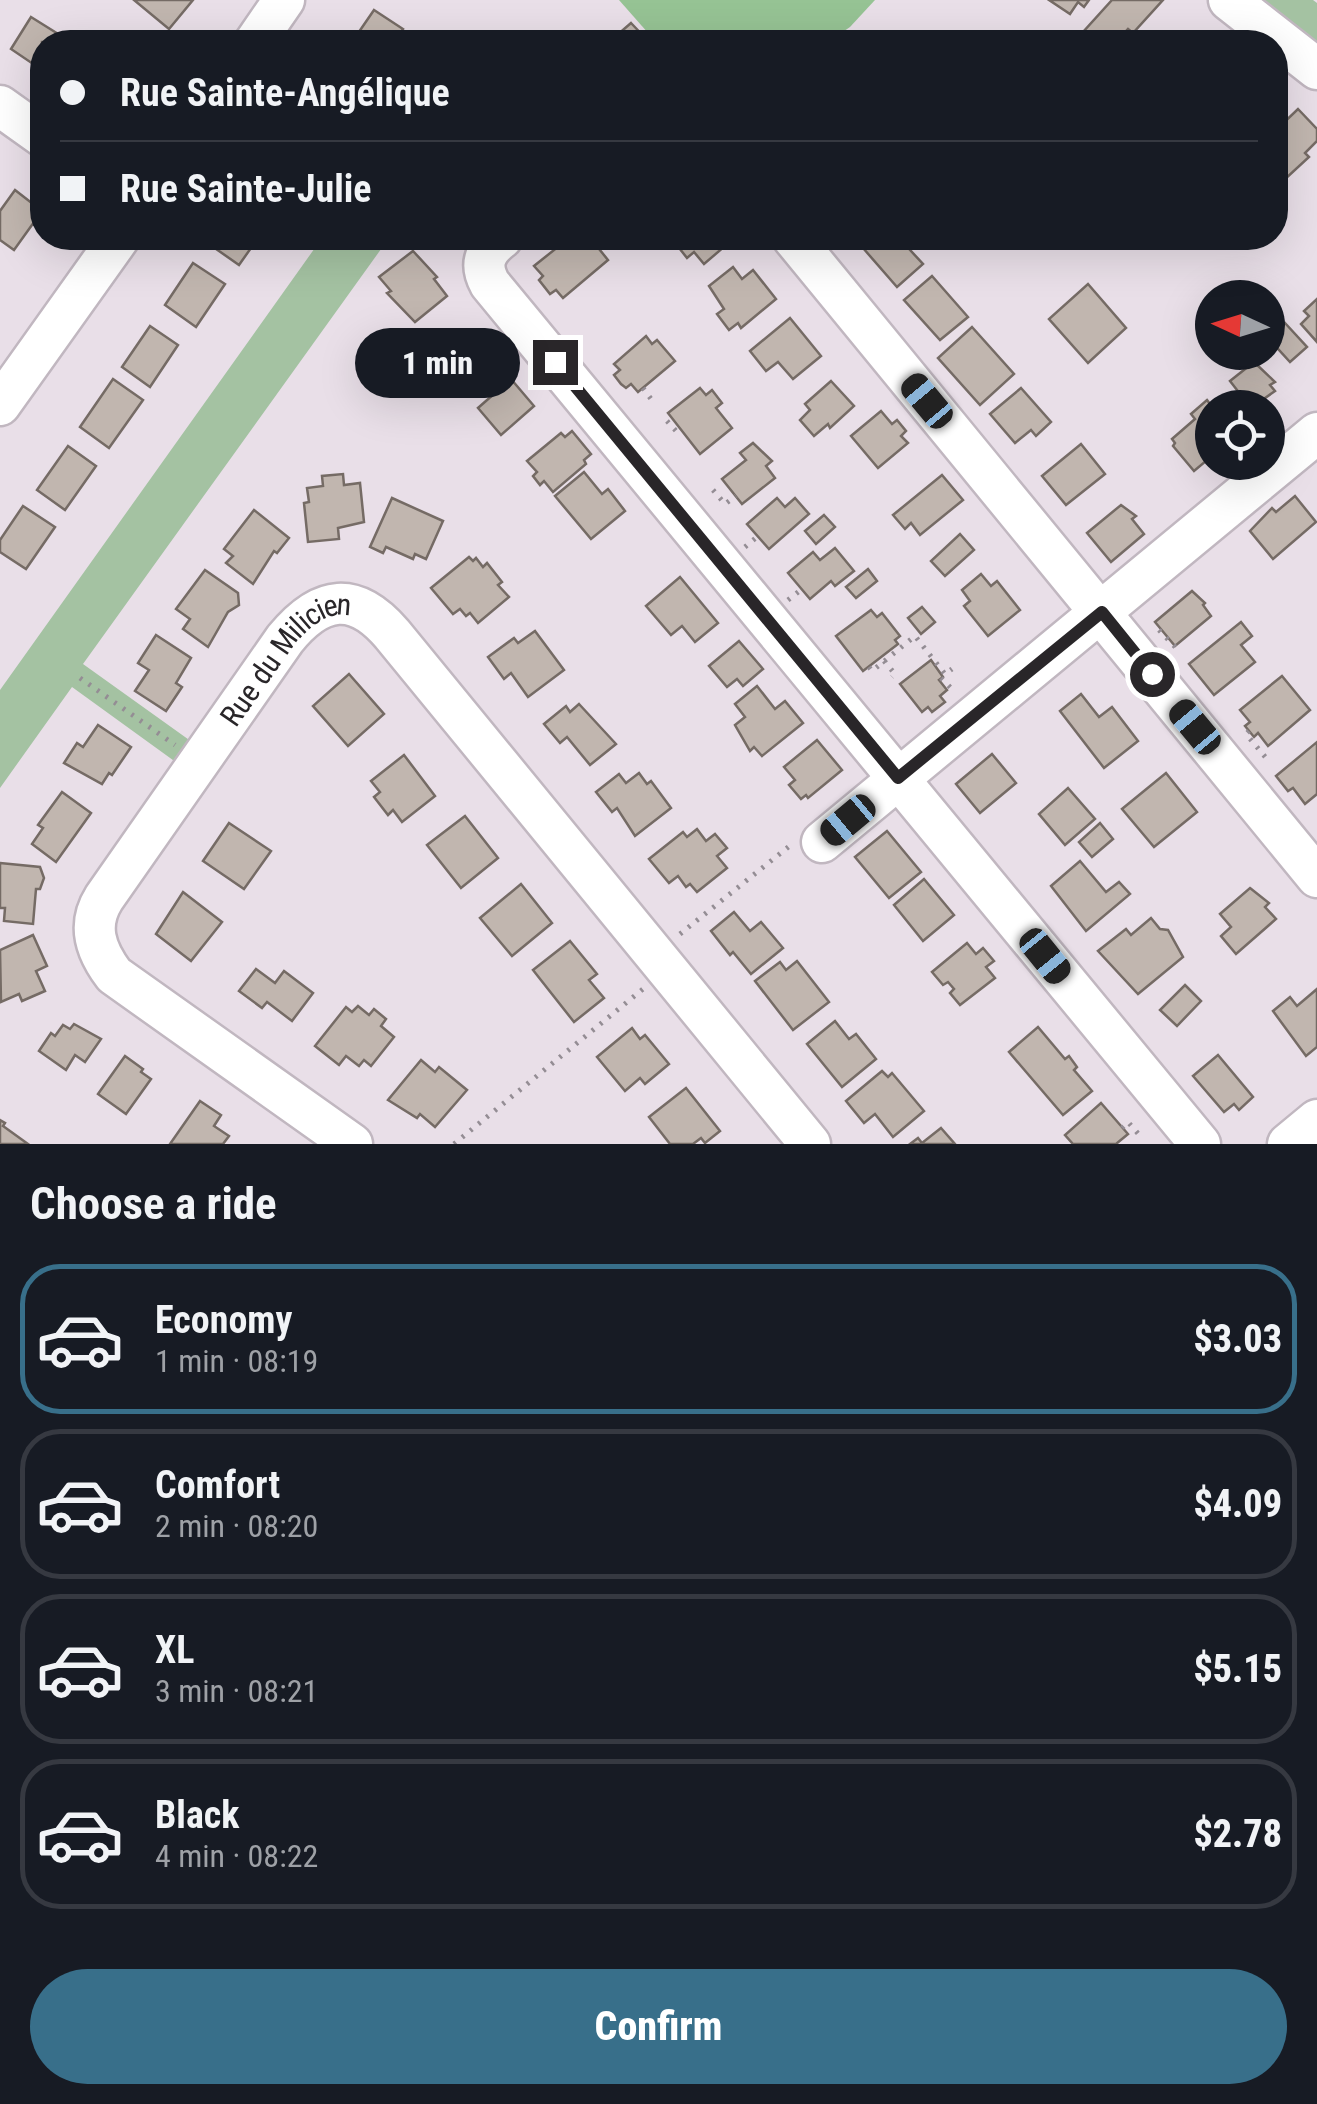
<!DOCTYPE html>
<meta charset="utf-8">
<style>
body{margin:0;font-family:"Roboto Condensed",sans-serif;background:#242831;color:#f1f3f6;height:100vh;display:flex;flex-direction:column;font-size:38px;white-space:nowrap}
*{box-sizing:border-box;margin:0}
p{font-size:32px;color:#9ea1a6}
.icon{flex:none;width:55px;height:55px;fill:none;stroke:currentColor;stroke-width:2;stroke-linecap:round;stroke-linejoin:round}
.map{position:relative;height:1144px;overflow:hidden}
.panel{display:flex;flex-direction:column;background:#171b24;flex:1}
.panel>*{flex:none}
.top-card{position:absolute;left:30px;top:30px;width:1258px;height:220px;border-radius:40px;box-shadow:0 10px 40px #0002;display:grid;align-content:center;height:220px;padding:0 30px;background:#171b24}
.needle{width:65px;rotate:274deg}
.tools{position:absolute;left:1195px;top:280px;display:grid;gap:20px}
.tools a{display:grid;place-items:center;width:90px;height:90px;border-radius:50%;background:#171b24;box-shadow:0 10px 40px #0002;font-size:50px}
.end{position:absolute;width:45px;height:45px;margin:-22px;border:12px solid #292629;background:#fff;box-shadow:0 0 0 5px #fff}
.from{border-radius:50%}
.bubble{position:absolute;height:70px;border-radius:35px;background:#171b24;box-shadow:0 10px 40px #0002;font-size:32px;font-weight:800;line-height:70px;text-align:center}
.car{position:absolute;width:30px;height:60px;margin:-30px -15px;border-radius:12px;box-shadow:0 0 8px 2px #0007;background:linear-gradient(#222 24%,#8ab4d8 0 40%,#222 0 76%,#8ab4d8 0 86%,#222 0)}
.top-card b{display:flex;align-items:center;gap:35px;height:95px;font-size:38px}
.top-card b+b{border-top:2px solid #363941}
.top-card i{width:25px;height:25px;background:#f1f3f6}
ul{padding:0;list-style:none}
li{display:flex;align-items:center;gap:30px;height:150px;margin:0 20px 15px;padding:0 10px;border:5px solid #363941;border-radius:40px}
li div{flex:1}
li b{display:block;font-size:38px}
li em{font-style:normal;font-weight:800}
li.current{border-color:#386f8a}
li>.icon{width:90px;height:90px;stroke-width:1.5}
h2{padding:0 30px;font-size:45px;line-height:120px}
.button{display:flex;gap:20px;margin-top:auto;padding:20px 30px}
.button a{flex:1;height:115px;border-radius:60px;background:#386f8a;color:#fff;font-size:40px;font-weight:800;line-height:115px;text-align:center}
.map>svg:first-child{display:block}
.green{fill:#a4c2a2}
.forest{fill:#96c394}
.building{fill:#c1b6af;stroke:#756b65;stroke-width:2.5}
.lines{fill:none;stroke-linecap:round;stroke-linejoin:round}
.minor-casing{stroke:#c1b7c0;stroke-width:45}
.path{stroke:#948d94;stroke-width:5;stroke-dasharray:2.5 8;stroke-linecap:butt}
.minor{stroke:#fff;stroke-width:40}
.route{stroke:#292629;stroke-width:12}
.labels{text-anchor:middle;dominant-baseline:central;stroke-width:10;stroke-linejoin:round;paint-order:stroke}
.street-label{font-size:30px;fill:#292629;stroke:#fff}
</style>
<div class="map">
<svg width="1317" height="1144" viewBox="0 0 1317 1144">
<rect width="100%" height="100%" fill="#e9dfe8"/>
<g class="green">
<path d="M1258,0H1313L1317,3V50Z"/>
<path d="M322,238H389L83,664L192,742L177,763L72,687L0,788V690Z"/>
</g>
<path class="forest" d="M619,0H875L850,27L828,42H656Z"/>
<g class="building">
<path d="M134,0H193L169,29Z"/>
<path d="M1049,0H1089L1084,7L1078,2L1070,14Z"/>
<path d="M1112,0H1163L1133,33L1128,29L1116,42H1074Z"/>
<path d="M374,10L403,29L394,42H352Z"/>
<path d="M31,17L71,42H42V70L11,49Z"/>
<path d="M631,23L649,42H609Z"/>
<path d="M1298,109L1317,129V141L1305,153L1309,157L1283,181L1275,172V161L1281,156L1275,150V131Z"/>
<path d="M15,190L42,211L14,250L0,240V211Z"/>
<path d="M214,238H258L239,265L209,244Z"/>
<path d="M569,238L580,247L591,239L608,260L563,298L556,290L550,294L539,280L543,276L534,266Z"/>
<path d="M683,238H730L732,240L704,264L694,252L687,258L676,244Z"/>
<path d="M875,238H899L923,264L897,287L863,248Z"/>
<path d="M413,251L437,277L434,279L447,296L415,322L387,293L391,291L379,277Z"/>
<path d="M193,263L225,284L196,327L165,305Z"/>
<path d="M733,267L742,279L753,270L776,299L741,328L738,323L729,330L717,314L724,309L709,286Z"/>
<path d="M932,276L968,317L940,340L904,300Z"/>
<path d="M1088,284L1126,328L1088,363L1049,319Z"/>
<path d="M1317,299V342L1301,324L1309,316L1304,311Z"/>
<path d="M790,318L821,356L793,379L778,362L766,371L750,351Z"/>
<path d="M1285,323L1307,347L1290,362L1268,338Z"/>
<path d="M150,326L178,345L150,387L122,367Z"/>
<path d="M972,327L1014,374L980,405L938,358Z"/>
<path d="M472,334L500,361L463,393L438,364Z"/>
<path d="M646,336L652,344L657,340L675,361L638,392L631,384L626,388L621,384L614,375L620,370L614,364Z"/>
<path d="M1254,362L1275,382L1270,385L1275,391L1251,408L1230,381Z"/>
<path d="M113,379L143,400L109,448L80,427Z"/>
<path d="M511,379L534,406L501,435L478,408Z"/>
<path d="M831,381L854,406L830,428L828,424L814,436L800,420L810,410L805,404Z"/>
<path d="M700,388L706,395L712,390L722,403L716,408L732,428L700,454L668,413Z"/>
<path d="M1021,388L1051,422L1036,436L1031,430L1015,443L990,414Z"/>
<path d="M1207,400L1213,408L1212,456L1194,471L1173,446L1175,443L1172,439L1195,419L1191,414Z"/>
<path d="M881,411L892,424L897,420L906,431L901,436L908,443L878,468L851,436Z"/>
<path d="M572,431L591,454L584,460L586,464L553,492L544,481L540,485L533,476L537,472L527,461L561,433L565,437Z"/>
<path d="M753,443L772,461L766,466L775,478L742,504L722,479L746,460L740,453Z"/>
<path d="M1081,444L1105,474L1066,505L1042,476Z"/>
<path d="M68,446L96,466L65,510L37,490Z"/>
<path d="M584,472L602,494L608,489L625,511L591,539L555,496Z"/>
<path d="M343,474L344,485L360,483L364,522L338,528L339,539L308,542L304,503L309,502L307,488L323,486L322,476Z"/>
<path d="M942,475L963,500L920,535L911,523L905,529L893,515Z"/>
<path d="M1295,496L1316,522L1273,559L1250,531L1272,508L1276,512Z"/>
<path d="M392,498L443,521L426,559L415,554L413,559L386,547L383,553L370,547Z"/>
<path d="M777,498L785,507L795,498L809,514L769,549L747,524Z"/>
<path d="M1121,505L1136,516L1132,519L1144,534L1111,562L1087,533Z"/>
<path d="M23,506L55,527L26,569L0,552V540Z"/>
<path d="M254,510L289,538L277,553L274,551L253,584L226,563L233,556L224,549Z"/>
<path d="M824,515L835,527L816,544L805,531Z"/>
<path d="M960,534L974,550L945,576L931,561Z"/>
<path d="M835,548L854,571L835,586L831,581L810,599L788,573L813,552L820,560Z"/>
<path d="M469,557L473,561L476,558L483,567L487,563L502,582L498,585L509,597L478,623L470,613L466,616L460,609L453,614L431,588Z"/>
<path d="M868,569L877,581L856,598L846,587Z"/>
<path d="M205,570L238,593L239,605L228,612L208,647L183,629L190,619L176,609Z"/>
<path d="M981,574L991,586L997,581L1020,610L988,636L964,606L970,601L962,590Z"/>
<path d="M680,577L718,623L695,642L682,626L671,635L646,606Z"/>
<path d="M1192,591L1205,603L1203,605L1211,616L1175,646L1155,622Z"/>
<path d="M922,607L935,622L921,634L908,618Z"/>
<path d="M871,610L877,617L882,613L900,636L895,640L898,644L863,671L836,636Z"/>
<path d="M1241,622L1252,636L1241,645L1255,662L1214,695L1189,664Z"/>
<path d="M535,631L564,670L528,697L511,673L504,679L488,657L514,638L518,643Z"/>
<path d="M156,635L191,658L176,683L182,687L166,711L135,691L149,670L138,663Z"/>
<path d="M739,641L763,669L743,686L737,679L727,687L709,666Z"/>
<path d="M931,660L943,677L939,680L947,690L940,696L945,702L932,712L928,707L922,712L900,684Z"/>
<path d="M349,674L384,714L348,746L313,706Z"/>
<path d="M1282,676L1310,710L1268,746L1258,733L1254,737L1245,726L1250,722L1240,710Z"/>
<path d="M757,686L775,709L785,701L803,723L762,756L754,747L750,751L735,725L745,717L735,704Z"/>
<path d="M1081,694L1099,717L1112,707L1138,741L1104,768L1060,711Z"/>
<path d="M579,704L616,744L590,765L567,737L560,743L544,724L566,706L570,712Z"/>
<path d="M98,725L131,747L112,775L109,773L102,784L64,763L77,743L83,747Z"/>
<path d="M817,740L842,770L808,798L806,795L801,799L789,785L795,780L784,767Z"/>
<path d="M1317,742V794L1305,804L1293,788L1288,791L1276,776Z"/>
<path d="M992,754L1016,783L980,813L956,784Z"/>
<path d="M404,755L435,796L402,822L393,810L388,815L374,797L380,792L371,781Z"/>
<path d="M639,773L647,784L651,781L671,808L635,836L617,808L612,812L596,792L619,774L626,783Z"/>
<path d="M1166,773L1197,812L1154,847L1122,809Z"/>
<path d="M1068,788L1095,819L1065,845L1039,814Z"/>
<path d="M62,792L91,813L56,862L32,844L43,828L38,825Z"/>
<path d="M465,816L498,858L461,888L427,845Z"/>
<path d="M229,823L271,851L244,889L203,861Z"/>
<path d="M1100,823L1113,839L1092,857L1079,842Z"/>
<path d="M697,829L706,841L715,834L727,848L717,856L727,868L697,892L690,884L686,887L678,876L669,883L649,859L683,832L687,837Z"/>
<path d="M887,831L921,872L889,898L855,857Z"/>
<path d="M1080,861L1106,892L1119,882L1130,894L1086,931L1051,886Z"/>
<path d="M0,863L40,867L44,878L40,889H36L33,924L4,921L5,908H0Z"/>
<path d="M924,879L954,915L923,941L894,905Z"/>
<path d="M521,884L552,923L512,956L480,918Z"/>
<path d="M1250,888L1269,903L1265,907L1276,919L1236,954L1221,936L1231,927L1220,914Z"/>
<path d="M183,892L222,922L191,961L156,934Z"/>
<path d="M734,912L750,931L761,922L783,948L751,974L733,952L730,955L711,931Z"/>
<path d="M1151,918L1160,929L1168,930L1183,957L1138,994L1098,951L1126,929L1131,935Z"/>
<path d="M33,935L47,966L36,971L45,991L22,1001L19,994L1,1002L0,950Z"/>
<path d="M570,941L597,974L589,980L604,998L574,1022L533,970Z"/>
<path d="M967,943L976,954L983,948L994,961L986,967L995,978L960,1005L950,993L954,989L948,982L943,985L932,972Z"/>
<path d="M797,961L829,1002L793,1030L755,981L780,962L786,970Z"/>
<path d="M256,969L275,983L284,971L313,993L292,1021L267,1002L262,1008L239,991Z"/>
<path d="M1185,985L1201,1001L1177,1026L1160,1010Z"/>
<path d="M1317,989V1047L1306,1056L1273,1011L1290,997L1297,1006Z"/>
<path d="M358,1006L369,1015L374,1009L386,1019L381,1026L394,1037L371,1066L364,1060L359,1066L346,1056L339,1065L315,1046L346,1007L352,1012Z"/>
<path d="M835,1021L849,1039L856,1034L876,1059L842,1087L807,1044Z"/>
<path d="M74,1024L101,1039L85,1062L75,1055L66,1070L39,1051L51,1033L55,1036L63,1025L70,1029Z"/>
<path d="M1038,1027L1065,1059L1069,1056L1077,1067L1074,1070L1092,1091L1063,1115L1009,1052Z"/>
<path d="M632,1028L640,1039L645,1035L669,1064L645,1084L640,1078L625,1091L597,1057Z"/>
<path d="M1218,1055L1253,1097L1239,1110L1234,1104L1224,1112L1193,1076Z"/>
<path d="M125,1056L143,1069L141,1072L151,1079L126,1114L98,1094Z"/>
<path d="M421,1060L435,1072L439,1067L467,1090L435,1127L420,1114L417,1118L388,1100Z"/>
<path d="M882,1071L888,1077L892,1073L924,1111L893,1137L875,1114L864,1123L846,1101Z"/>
<path d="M686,1088L720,1131L705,1143L701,1138L693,1144H670L649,1117Z"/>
<path d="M200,1101L221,1115L214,1126L229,1136L223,1144H170Z"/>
<path d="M1101,1103L1128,1134L1116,1144H1073L1065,1135Z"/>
<path d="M0,1120L5,1123L3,1126L28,1144H0Z"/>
<path d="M941,1128L955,1144H910L918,1138L922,1143Z"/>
</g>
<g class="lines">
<g class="minor-casing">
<g id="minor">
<path d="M1229,0L1317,69"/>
<path d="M255,42L284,0"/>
<path d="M0,106L42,136"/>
<path d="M502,238C485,251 479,264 490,284L1200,1144"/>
<path d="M793,238L1317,877"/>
<path d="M0,405L119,238"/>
<path d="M822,842L1317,433"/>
<path id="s1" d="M352,1144L114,975C95,950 87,925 104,898L285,639C321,595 355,591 392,634L810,1144"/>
<path d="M1288,1144L1317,1120"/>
</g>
</g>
<g class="path">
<path d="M557,238L561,243"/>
<path d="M747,238L749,239"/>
<path d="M643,388L654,403"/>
<path d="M667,421L677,432L682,431"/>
<path d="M713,490L725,504L736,496"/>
<path d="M745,547L758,536"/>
<path d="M788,600L802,589"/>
<path d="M1159,630L1180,652"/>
<path d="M884,661L895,674L892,677"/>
<path d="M869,667L872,671L915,636L945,674L952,669"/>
<path d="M80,678L175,745"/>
<path d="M941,678L952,689"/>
<path d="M1249,731L1246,734L1267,759"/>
<path d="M680,934L792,844"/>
<path d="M1122,1128L1128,1122L1141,1137"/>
<path d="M454,1144L643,989"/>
</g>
<use href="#minor" class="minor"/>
</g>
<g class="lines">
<path class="route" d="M555,362L898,778L1102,612L1152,674"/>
</g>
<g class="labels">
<g class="street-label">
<text stroke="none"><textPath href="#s1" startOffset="680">Rue du Milicien</textPath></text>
</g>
</g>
</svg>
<div class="tools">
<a><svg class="needle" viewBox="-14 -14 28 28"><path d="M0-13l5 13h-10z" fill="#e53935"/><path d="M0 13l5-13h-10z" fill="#9ea1a6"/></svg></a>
<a><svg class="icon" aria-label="locate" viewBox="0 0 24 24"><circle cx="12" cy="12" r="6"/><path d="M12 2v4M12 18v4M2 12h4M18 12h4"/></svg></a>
</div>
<i class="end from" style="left:1152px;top:674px"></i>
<i class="end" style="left:555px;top:362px"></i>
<div class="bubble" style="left:355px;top:328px;width:165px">1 min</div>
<i class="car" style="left:927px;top:401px;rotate:320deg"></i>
<i class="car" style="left:1195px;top:727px;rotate:320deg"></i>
<i class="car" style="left:848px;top:820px;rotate:230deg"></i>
<i class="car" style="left:1045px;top:956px;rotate:141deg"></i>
<div class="top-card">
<b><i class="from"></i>Rue Sainte-Angélique</b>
<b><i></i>Rue Sainte-Julie</b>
</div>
</div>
<section class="panel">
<h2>Choose a ride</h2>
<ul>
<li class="current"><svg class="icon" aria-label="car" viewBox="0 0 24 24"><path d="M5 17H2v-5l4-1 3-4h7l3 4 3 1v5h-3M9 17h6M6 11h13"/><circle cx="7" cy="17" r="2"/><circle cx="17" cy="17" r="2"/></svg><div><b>Economy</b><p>1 min · 08:19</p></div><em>$3.03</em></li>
<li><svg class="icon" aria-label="car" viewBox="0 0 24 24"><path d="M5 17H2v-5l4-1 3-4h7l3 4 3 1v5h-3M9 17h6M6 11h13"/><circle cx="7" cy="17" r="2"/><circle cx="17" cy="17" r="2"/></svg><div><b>Comfort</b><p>2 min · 08:20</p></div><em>$4.09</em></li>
<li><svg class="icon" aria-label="car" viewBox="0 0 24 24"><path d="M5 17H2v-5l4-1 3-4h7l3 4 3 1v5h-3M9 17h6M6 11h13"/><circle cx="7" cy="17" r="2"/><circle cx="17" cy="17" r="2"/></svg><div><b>XL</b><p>3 min · 08:21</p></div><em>$5.15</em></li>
<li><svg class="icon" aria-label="car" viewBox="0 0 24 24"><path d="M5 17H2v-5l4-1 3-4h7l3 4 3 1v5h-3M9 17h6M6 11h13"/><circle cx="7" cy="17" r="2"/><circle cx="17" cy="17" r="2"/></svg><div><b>Black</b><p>4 min · 08:22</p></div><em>$2.78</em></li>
</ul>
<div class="button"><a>Confirm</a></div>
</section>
